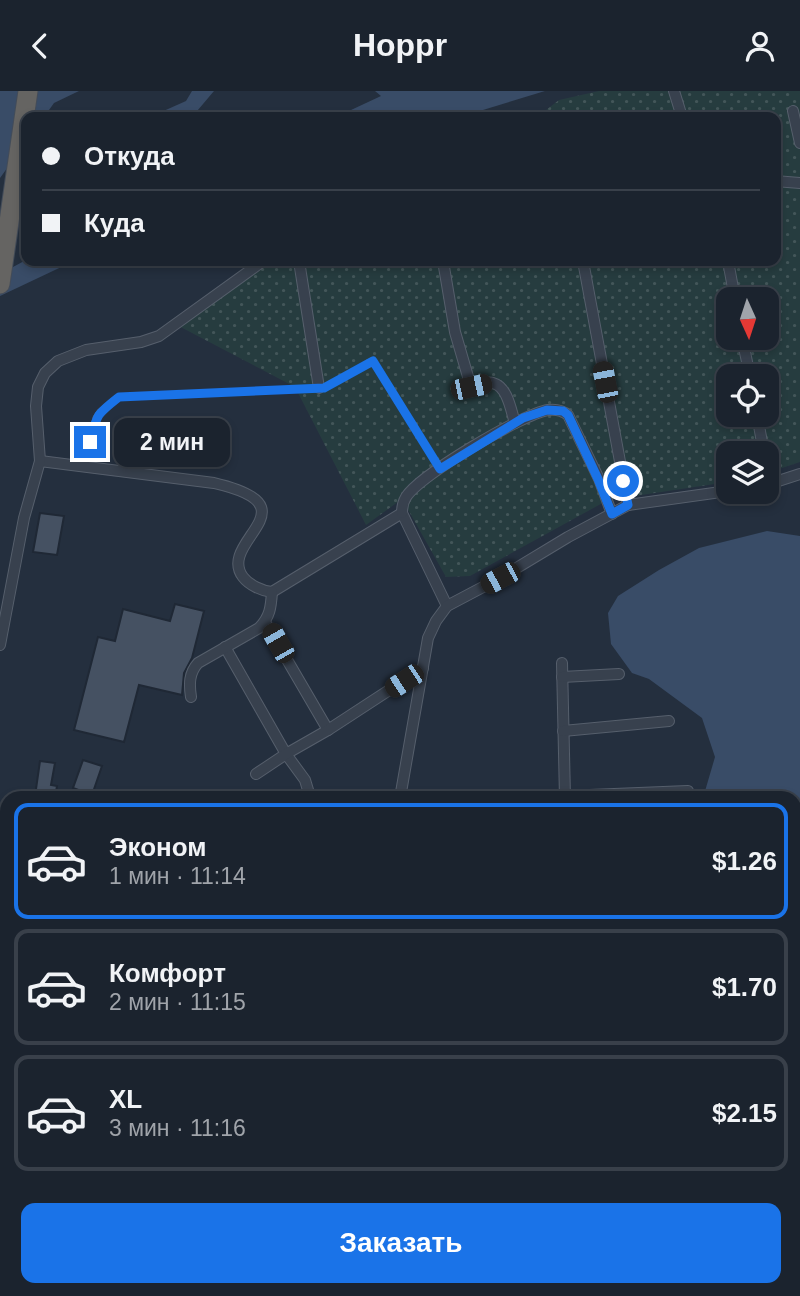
<!DOCTYPE html>
<html lang="ru">
<meta charset="utf-8">
<style>
body{margin:0;font-family:Arial,sans-serif;background:#282f3a;color:#f1f3f6;height:100vh;display:flex;flex-direction:column;font-size:26px;white-space:nowrap}
*{box-sizing:border-box;margin:0}
p{font-size:23px;color:#a0a4aa}
.icon{flex:none;width:38px;height:38px;fill:none;stroke:currentColor;stroke-width:2;stroke-linecap:round;stroke-linejoin:round}
.map{position:relative;flex:1;overflow:hidden}
.details{position:absolute;left:0px;top:700px;width:802px;height:506px;display:flex;flex-direction:column;background:#1b232e;border-radius:21px 21px 0 0;box-shadow:0 4px 10px #0003,0 0 0 2px #39404a}
.details>*{flex:none}
.hud{position:absolute;left:21px;top:21px;width:760px;height:154px;border-radius:14px;box-shadow:0 4px 10px #0003,0 0 0 2px #39404a;display:grid;align-content:center;height:154px;padding:0 21px;background:#1b232e}
.needle{width:46px;rotate:177deg}
.buttons{position:absolute;left:716px;top:196px;display:grid;gap:14px}
.buttons a{display:grid;place-items:center;width:63px;height:63px;border-radius:14px;background:#1b232e;box-shadow:0 4px 10px #0003,0 0 0 2px #39404a;font-size:35px}
.end{position:absolute;width:32px;height:32px;margin:-16px;border:9px solid #1a73e8;background:#fff;box-shadow:0 0 0 4px #fff}
.from{border-radius:50%}
.bubble{position:absolute;height:49px;border-radius:14px;background:#1b232e;box-shadow:0 4px 10px #0003,0 0 0 2px #39404a;font-size:23px;font-weight:700;line-height:49px;text-align:center}
.car{position:absolute;width:21px;height:42px;margin:-21px -10px;border-radius:9px;box-shadow:0 0 5px 2px #0007;background:linear-gradient(#222 24%,#8ab4d8 0 40%,#222 0 76%,#8ab4d8 0 86%,#222 0)}
.hud b{display:flex;align-items:center;gap:24px;height:66px;font-size:26px}
.hud b+b{border-top:2px solid #39404a}
.hud i{width:18px;height:18px;background:#f1f3f6}
ul{padding:12px 0 0;list-style:none}
li{display:flex;align-items:center;gap:21px;height:116px;margin:0 14px 10px;padding:0 7px;border:4px solid #39404a;border-radius:14px}
li div{flex:1}
li b{display:block;font-size:26px}
li em{font-style:normal;font-weight:700}
li.active{border-color:#1a73e8}
li>.icon{width:63px;height:63px;stroke-width:1.5}
.primary-button{display:flex;gap:14px;margin-top:auto;padding:14px 21px}
.primary-button a{flex:1;height:80px;border-radius:14px;background:#1a73e8;color:#fff;font-size:28px;font-weight:700;line-height:80px;text-align:center}
header{display:flex;justify-content:space-between;align-items:center;height:91px;padding:0 21px;background:#1b232e;font-size:32px;font-weight:700}
.map>svg:first-child{display:block}
.garden{fill:url(#garden-dots);fill-rule:evenodd}
.water{fill:#394c67}
.building{fill:#455162;stroke:#1f2835;stroke-width:2}
.lines{fill:none;stroke-linecap:round;stroke-linejoin:round}
.service-casing{stroke:#565f6c;stroke-width:7}
.minor-casing{stroke:#565f6c;stroke-width:12}
.secondary-casing{stroke:#565f6c;stroke-width:18}
.trunk-casing{stroke:#434c59;stroke-width:21}
.service{stroke:#38414e;stroke-width:5}
.minor{stroke:#38414e;stroke-width:10}
.secondary{stroke:#465061;stroke-width:16}
.trunk{stroke:#656462;stroke-width:19}
.route{stroke:#1a73e8;stroke-width:9}
</style>
<header><svg class="icon" aria-label="back" viewBox="0 0 24 24"><path d="M15 5l-7 7 7 7"/></svg>Hoppr<svg class="icon" aria-label="person" viewBox="0 0 24 24"><circle cx="12" cy="8" r="4"/><path d="M4 21q1-7 8-7t8 7"/></svg></header>
<div class="map">
<svg width="800" height="1205" viewBox="0 0 800 1205">
<defs>
<pattern id="garden-dots" width="8" height="8" patternUnits="userSpaceOnUse" patternTransform="scale(1.75)"><rect width="8" height="8" fill="#263c3f"/><path d="M2 2h.1M6 6h.1" fill="none" stroke="#435659" stroke-width="1.8" stroke-linecap="round"/></pattern>
</defs>
<rect width="100%" height="100%" fill="#242f3e"/>
<path class="garden" d="M599,0H800V371L767,382L766,362H728V391L608,409L470,485L446,486L402,408L366,434L295,296L171,231L256,170H775V26H537L559,9ZM728,208H766V247H728ZM728,285H766V324H728Z"/>
<g class="water">
<path d="M0,0H79L54,12L44,26H26V51L0,87Z"/>
<path d="M192,0H214L192,26H150L186,10Z"/>
<path d="M375,0H545L460,26H341L351,19L381,5Z"/>
<path d="M26,169V170H74L0,205V183Z"/>
<path d="M767,440L800,445V728H795L794,707H703L715,666L702,627L649,588L632,582L611,553L608,522L618,505L659,479L699,457Z"/>
</g>
<g class="building">
<path d="M40,422L64,425L57,464L33,461Z"/>
<path d="M175,513L204,520L192,567L184,582L182,604L139,594L124,651L74,639L98,546L115,550L123,518L170,530Z"/>
<path d="M83,669L102,675L92,704L73,697Z"/>
<path d="M40,670L55,672L51,694L57,695L55,707L35,705Z"/>
</g>
<g class="lines">
<g class="service-casing">
<path id="service" d="M85,375L96,327L100,321L119,306L324,297L373,270L440,378"/>
</g>
<g class="minor-casing">
<g id="minor">
<path d="M674,0L682,26"/>
<path d="M793,20L800,52"/>
<path d="M775,90L800,92"/>
<path d="M299,170L319,297"/>
<path d="M443,170L455,241L471,296C477,294 487,290 493,292C508,296 511,320 515,332"/>
<path d="M583,170L628,414"/>
<path d="M728,170L735,208"/>
<path d="M742,247L750,285"/>
<path d="M757,324L764,362"/>
<path d="M40,370L214,392C318,416 216,450 243,486C249,494 262,500 272,501L402,422L447,515"/>
<path d="M766,376L770,394"/>
<path d="M766,394L800,383"/>
<path d="M402,422C402,416 403,411 406,406C420,384 522,323 548,319C556,318 562,319 568,324L599,388L612,423"/>
<path d="M265,531L328,639"/>
<path d="M0,554L24,427L40,370L36,315L38,296L45,282L58,270L86,259L141,251L159,245L263,170"/>
<path d="M225,556L286,663L305,689L308,699V707"/>
<path d="M562,572L565,707"/>
<path d="M562,586L619,583"/>
<path d="M191,606C189,593 189,582 198,572L259,537C270,526 271,516 272,501"/>
<path d="M563,640L669,630"/>
<path d="M256,683L286,663L328,639L423,577"/>
<path d="M565,705L688,700"/>
<path d="M400,707L428,547L436,530L447,515L500,487L568,446L628,414L728,400"/>
<path d="M794,763L800,760"/>
<path d="M794,810L800,812"/>
<path d="M0,979L7,978"/>
<path d="M0,1030L7,1033"/>
</g>
</g>
<g class="secondary-casing">
<g id="secondary">
<path d="M794,1190L800,1189"/>
<path d="M480,1205L591,1199"/>
</g>
</g>
<g class="trunk-casing">
<path id="trunk" d="M0,193L28,0"/>
</g>
<use href="#service" class="service"/>
<use href="#minor" class="minor"/>
<use href="#secondary" class="secondary"/>
<use href="#trunk" class="trunk"/>
</g>
<g class="lines">
<path class="route" d="M90,351C97,323 96,324 119,306L324,297L373,270L440,378L523,327L547,319L563,320L568,324L598,388L612,423L628,414L623,390"/>
</g>
</svg>
<div class="buttons">
<a><svg class="needle" viewBox="-14 -14 28 28"><path d="M0-13l5 13h-10z" fill="#e53935"/><path d="M0 13l5-13h-10z" fill="#a0a4aa"/></svg></a>
<a><svg class="icon" aria-label="locate" viewBox="0 0 24 24"><circle cx="12" cy="12" r="6"/><path d="M12 2v4M12 18v4M2 12h4M18 12h4"/></svg></a>
<a><svg class="icon" aria-label="layers" viewBox="0 0 24 24"><path d="M12 4l9 5-9 5-9-5zM3 14l9 5 9-5"/></svg></a>
</div>
<i class="end from" style="left:623px;top:390px"></i>
<i class="end" style="left:90px;top:351px"></i>
<div class="bubble" style="left:114px;top:327px;width:116px">2 мин</div>
<i class="car" style="left:605px;top:291px;rotate:349deg"></i>
<i class="car" style="left:471px;top:296px;rotate:78deg"></i>
<i class="car" style="left:500px;top:487px;rotate:242deg"></i>
<i class="car" style="left:278px;top:552px;rotate:330deg"></i>
<i class="car" style="left:404px;top:590px;rotate:237deg"></i>
<div class="hud">
<b><i class="from"></i>Откуда</b>
<b><i></i>Куда</b>
</div>
<section class="details">
<ul>
<li class="active"><svg class="icon" aria-label="car" viewBox="0 0 24 24"><path d="M5 17H2v-5l4-1 3-4h7l3 4 3 1v5h-3M9 17h6M6 11h13"/><circle cx="7" cy="17" r="2"/><circle cx="17" cy="17" r="2"/></svg><div><b>Эконом</b><p>1 мин · 11:14</p></div><em>$1.26</em></li>
<li><svg class="icon" aria-label="car" viewBox="0 0 24 24"><path d="M5 17H2v-5l4-1 3-4h7l3 4 3 1v5h-3M9 17h6M6 11h13"/><circle cx="7" cy="17" r="2"/><circle cx="17" cy="17" r="2"/></svg><div><b>Комфорт</b><p>2 мин · 11:15</p></div><em>$1.70</em></li>
<li><svg class="icon" aria-label="car" viewBox="0 0 24 24"><path d="M5 17H2v-5l4-1 3-4h7l3 4 3 1v5h-3M9 17h6M6 11h13"/><circle cx="7" cy="17" r="2"/><circle cx="17" cy="17" r="2"/></svg><div><b>XL</b><p>3 мин · 11:16</p></div><em>$2.15</em></li>
</ul>
<div class="primary-button"><a>Заказать</a></div>
</section>
</div>
